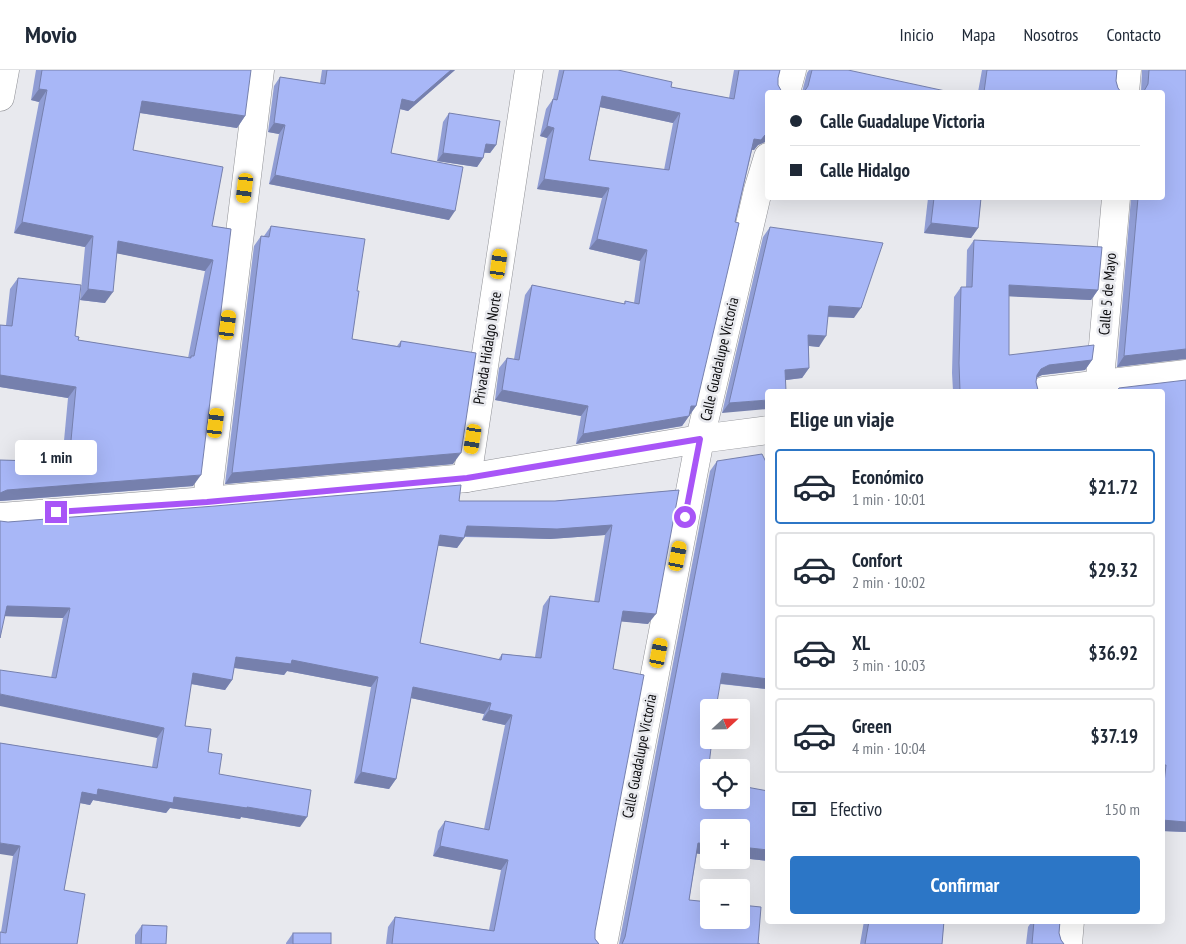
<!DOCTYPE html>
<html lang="es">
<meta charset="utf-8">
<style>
body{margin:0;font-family:"PT Sans Narrow",sans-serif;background:#f2f2f3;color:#1f2937;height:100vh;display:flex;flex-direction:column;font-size:19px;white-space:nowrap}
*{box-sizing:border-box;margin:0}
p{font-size:16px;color:#747a83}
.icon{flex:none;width:28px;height:28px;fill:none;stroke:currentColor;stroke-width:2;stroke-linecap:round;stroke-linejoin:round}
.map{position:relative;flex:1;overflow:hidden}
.sheet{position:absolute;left:765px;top:319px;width:400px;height:535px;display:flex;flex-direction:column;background:#fff;border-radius:5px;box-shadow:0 5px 20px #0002}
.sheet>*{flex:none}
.hud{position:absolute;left:765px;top:20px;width:400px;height:110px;border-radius:5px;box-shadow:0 5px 20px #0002;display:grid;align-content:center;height:110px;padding:0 25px;background:#fff}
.needle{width:32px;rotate:68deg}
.fabs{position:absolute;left:700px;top:629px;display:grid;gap:10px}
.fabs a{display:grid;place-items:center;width:50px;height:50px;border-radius:5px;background:#fff;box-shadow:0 5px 20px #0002;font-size:25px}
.end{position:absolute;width:22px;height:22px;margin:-11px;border:6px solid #a855f7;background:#fff;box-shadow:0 0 0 2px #fff}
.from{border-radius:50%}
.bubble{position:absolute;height:35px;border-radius:5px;background:#fff;box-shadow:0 5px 20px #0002;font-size:16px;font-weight:700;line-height:35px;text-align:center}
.car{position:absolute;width:15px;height:30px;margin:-15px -8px;border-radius:6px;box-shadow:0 0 4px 1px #0007;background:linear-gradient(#f5c518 24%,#345 0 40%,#f5c518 0 76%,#345 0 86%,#f5c518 0)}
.hud b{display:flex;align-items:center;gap:18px;height:48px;font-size:19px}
.hud b+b{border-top:1px solid #e0e1e3}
.hud i{width:12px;height:12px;background:#1f2937}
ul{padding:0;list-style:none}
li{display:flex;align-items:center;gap:15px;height:75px;margin:0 10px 8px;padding:0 15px;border:2px solid #e0e1e3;border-radius:5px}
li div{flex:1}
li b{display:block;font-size:19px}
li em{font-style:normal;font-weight:700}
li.active{border-color:#2c76c6}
li>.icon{width:45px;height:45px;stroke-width:1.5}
h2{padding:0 25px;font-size:22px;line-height:60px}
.pay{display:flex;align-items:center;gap:12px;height:55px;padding:0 25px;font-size:19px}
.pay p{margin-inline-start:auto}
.button{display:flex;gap:10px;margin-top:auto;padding:10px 25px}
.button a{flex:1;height:58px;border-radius:5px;background:#2c76c6;color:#fff;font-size:20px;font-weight:700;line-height:58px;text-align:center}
header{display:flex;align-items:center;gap:30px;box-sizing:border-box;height:70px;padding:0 25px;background:#fff;border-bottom:1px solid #e0e1e3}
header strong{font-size:24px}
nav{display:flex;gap:28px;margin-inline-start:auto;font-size:18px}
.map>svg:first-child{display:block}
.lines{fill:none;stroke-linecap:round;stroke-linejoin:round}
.minor-casing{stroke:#909196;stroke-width:29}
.tertiary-casing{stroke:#909196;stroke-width:29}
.minor{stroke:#fff;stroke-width:28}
.tertiary{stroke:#fff;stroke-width:28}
.wall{fill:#909dd4;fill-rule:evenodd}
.shaded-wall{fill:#7680ad}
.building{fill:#a8b7f7;stroke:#7680ad;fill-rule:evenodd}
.route{stroke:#a855f7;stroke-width:6}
.labels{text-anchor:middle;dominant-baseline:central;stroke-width:5;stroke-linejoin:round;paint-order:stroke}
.street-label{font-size:15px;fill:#0c0c0e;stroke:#e8e9ee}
</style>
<header>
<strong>Movio</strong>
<nav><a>Inicio</a><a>Mapa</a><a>Nosotros</a><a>Contacto</a></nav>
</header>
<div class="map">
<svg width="1186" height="874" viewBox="0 0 1186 874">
<rect width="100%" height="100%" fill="#e8e9ee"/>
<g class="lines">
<g class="minor-casing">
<g id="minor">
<path d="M786,22L792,0"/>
<path d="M1125,22L1127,0"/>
<path d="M0,27L5,0"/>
<path d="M1099,321L1116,128"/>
<path d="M467,408L529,0"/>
<path d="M207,431L260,0"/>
<path d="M603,874L700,369L758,120L768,87"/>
<path d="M1068,874L1070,851"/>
</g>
</g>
<g class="tertiary-casing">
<g id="tertiary">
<path d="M1044,321L1186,304"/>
<path d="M0,447L207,431L467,408L700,369L768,360"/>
</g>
</g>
<use href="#minor" class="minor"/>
<use href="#tertiary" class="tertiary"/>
</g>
<g class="wall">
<path d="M36,0H248L245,46L237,58L140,43L133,80L212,156L231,159L193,416L0,431V390L62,392L68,328L0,317V255H6L10,219L18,208L78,270L188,288L205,201L117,183L105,233L80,230L85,177L14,163L39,32L31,30Z"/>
<path d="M322,0H455L408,41L400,39L391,83L449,150L269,114L279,64L268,62L274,16L280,7L320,13Z"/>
<path d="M559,0H618L671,17L729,28L734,0H780L778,8V15L765,72L758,75L754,80H752L735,152L696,336L682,356L576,374L581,346L495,330L499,298L507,288L514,289L525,225L532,215L624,234L625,231L634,233L640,191L589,179L602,128L537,119L547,68L540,66L546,39L553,29ZM600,37L673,53L664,100L589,90Z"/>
<path d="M809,0H812L950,22H802L807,3Z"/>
<path d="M982,0H1117L1116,11L1118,18L1121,22H978Z"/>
<path d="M1142,0H1186L1184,288L1117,297L1131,128H1162V22H1141Z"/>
<path d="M449,43L496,75L490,83H484L483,88L477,97L437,91L443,52Z"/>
<path d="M928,128H981L978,158L971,168L924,163Z"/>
<path d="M271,156L357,221L352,269L397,276L401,271L453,394L225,414L254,176L261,166H264Z"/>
<path d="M770,157L854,248L828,247L819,277L809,276V298L802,308L786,310L722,343L763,167Z"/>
<path d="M974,170L1098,220L1091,230L1009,226V285L1092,290L1085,300L1042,305L1036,308V312L1038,320L1040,321H953L952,303L954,227L961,217H966L967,180Z"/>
<path d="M1186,310V762L1162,761V321Z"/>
<path d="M717,391L768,396V619H767L720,614L709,638L707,711L768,791L741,788V758H709V785L697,783L689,830L758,874H760H619L710,401Z"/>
<path d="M679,420L648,554L621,551L613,599L595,861V869L599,874H386L388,857L395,847L489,860L501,800L433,786L438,761L445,751L484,759L505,655L482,650L484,644L411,628L396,709L389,719L354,713L371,617L287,601L284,605L234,598L232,610L225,620L191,614L185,656L208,682L219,704L300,757L241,747L240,749L170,738L166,743L93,730L90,735L80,733L64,820L77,874L1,862L13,786L0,673L152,697L157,668L51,608L63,548L5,546L8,452L459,431H555ZM605,465L594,532L550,526L543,536L535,587L502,584L498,590L420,573L438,475L457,478L465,467L550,469Z"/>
<path d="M864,851H944L942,874H860Z"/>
<path d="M1032,851H1060L1059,863L1061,870L1064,874H1026L1028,857Z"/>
<path d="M142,855L166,874H135V865Z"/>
<path d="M293,863L331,874H286V873Z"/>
</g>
<g class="shaded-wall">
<path d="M451,0H455L408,41L396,38L402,29Z"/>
<path d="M39,19L47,20L39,32L31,30Z"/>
<path d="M602,26L680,43L673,53L595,36Z"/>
<path d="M142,31L245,46L237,58L134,42Z"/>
<path d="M274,53L285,55L279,64L268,62Z"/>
<path d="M547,56L554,58L547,68L540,66Z"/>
<path d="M768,64V72H765L758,75L754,80L747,79L754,69Z"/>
<path d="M486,74L496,75L490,83L480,82Z"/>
<path d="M443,83L483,88L477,97L437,91Z"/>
<path d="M275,105L455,141L449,150L269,114Z"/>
<path d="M544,109L609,118L602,128L537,119Z"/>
<path d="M22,152L93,166L85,177L14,163Z"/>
<path d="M931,153L978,158L971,168L924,163Z"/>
<path d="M597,169L647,180L640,191L589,179Z"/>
<path d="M118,171L213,190L205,201L110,182Z"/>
<path d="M1009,215L1098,220L1091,230L1002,226Z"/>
<path d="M88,219L113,222L105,233L80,230Z"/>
<path d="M829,236L861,238L854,248L822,246Z"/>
<path d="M808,265L826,266L819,277L801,275Z"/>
<path d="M1186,279V289L1117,297L1124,286Z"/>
<path d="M1092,290L1085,300L1042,305L1034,309L1041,299L1049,295Z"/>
<path d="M809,298L802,308L778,311L785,300Z"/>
<path d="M0,305L76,317L68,328L0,317Z"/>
<path d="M502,320L588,336L581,346L495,330Z"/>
<path d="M768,330V339L722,343L729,333Z"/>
<path d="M691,336H696L689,346Z"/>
<path d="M689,346L682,356L576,374L583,364Z"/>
<path d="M461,383L453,394L225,414L232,403Z"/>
<path d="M201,405L193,416L0,431V423L7,420Z"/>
<path d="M612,455L605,465L550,469L460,466L467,456Z"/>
<path d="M440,465L464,468L457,478L432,475Z"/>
<path d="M7,536L70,538L63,548L0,546Z"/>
<path d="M623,541L656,544L648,554L616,551Z"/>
<path d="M236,587L292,590L378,607L371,617L287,601L284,605L229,597Z"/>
<path d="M193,603L232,610L225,620L186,613Z"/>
<path d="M722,603L768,609V619H767L715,613Z"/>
<path d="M413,617L491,633L484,644L406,627Z"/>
<path d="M0,624L164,658L157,668L0,636Z"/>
<path d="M489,640L512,645L505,655L482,650Z"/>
<path d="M361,702L396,709L389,719L354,713Z"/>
<path d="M98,719L174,727L247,737L307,747L300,757L241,747L240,749L170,738L166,743L93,730L90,735L75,732L82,722Z"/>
<path d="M1162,750L1186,752V762L1162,761Z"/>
<path d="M0,773L20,776L13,786L0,784Z"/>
<path d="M698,773L709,774V785L691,783Z"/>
<path d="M440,776L508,790L501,800L433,786Z"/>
<path d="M741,777L768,780V791L741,788Z"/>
</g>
<g class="building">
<path d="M42,0H251L245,46L142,31L133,80L223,97L212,156L231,159L201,405L7,420L0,423V390L69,392L76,317L0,305V255L12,256L18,208L81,215L75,266L79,267L78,270L191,288V286H194L213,190L118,171L113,222L88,219L93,166L22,152L47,20L39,19Z"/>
<path d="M327,0H451L414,32L402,29L391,83L463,97L455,141L275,105L285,55L274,53L280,7L325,14Z"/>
<path d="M564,0H618L672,12L671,17L734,29L739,0H780L778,8V15L782,22H768V64L765,65L761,70L754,69L735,152L739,153L696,336H691L689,346L583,364L588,336L502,320L507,288L519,290L532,215L625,234V231L639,234L647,180L597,169L609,118L544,109L554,58L547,56L553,29L557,30ZM602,26L680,43L669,100L589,90Z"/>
<path d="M812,0H848L950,22H804L808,16Z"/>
<path d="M987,0H1117L1116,11L1118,18L1121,22H984Z"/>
<path d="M1149,0H1186V279L1124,286L1138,128H1162V22H1143L1144,21L1148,14Z"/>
<path d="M449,43L500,51L496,75L486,74L483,88L443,83Z"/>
<path d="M934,128H981L978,158L931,153Z"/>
<path d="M271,156L365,169L357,221H359L352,269L400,277L401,271L476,283L461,383L232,403L261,166L269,167Z"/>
<path d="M770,157L883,173L861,238L829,236L826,266L808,265L809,298L785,300L786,321H768V330L729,333Z"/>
<path d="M974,170L1102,177L1098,220L1009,215V285L1094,275L1092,290L1049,295L1041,299L1037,305L1036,312L1038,320L1040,321H960L959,293L961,217H972Z"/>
<path d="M1186,310V752L1162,750V731L1166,695H1162V321H1117L1119,318Z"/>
<path d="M762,384L768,396V609L722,603L716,638H709V670H712L707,711H709V730H741V716L768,721V780L741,777V758H709V774L698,773L689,830L709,832V850H741V835L761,837L758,874H760H622L625,867L717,391Z"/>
<path d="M461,415L459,431H555L679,420L656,544L623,541L613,599L644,605L595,861V869L599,874H392L395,847L494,861L508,790L440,776L445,751L489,760L512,645L489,640L491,633L413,617L396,709L361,702L378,607L292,590L291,594L236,587L232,610L193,603L185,656L211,659L208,682L222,684L219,704L311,720L307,747L247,737V738L174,727L173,733L98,719L97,725L82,722L64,820L85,824L77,874H0V862L6,863L20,776L0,773V673L157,698L164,658L0,624V600L56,608L70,538L7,536L0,568V451L8,452L215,436ZM612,455L599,532L550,526L541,588L502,584L501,590L420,573L440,465L464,468L467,456L557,459Z"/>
<path d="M869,851H944L942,874H865Z"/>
<path d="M1034,851H1060L1059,863L1061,870L1064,874H1032Z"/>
<path d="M142,855L167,856L166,874H141Z"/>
<rect x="293" y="863" width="38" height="11"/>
</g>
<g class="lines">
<path class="route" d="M56,442L207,432L467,408L700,369L685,447"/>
</g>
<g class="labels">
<g class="street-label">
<text transform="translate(1107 224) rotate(-85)">Calle 5 de Mayo</text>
<text transform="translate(487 278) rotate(-81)">Privada Hidalgo Norte</text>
<text transform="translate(719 289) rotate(-77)">Calle Guadalupe Victoria</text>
<text transform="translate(639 686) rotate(-79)">Calle Guadalupe Victoria</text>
</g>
</g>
</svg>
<div class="fabs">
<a><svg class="needle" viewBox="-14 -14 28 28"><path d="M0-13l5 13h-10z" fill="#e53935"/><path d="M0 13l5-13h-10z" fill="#747a83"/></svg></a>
<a><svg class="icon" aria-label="locate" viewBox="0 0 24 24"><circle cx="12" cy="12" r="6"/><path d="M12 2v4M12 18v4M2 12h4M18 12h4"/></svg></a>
<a>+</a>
<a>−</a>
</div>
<i class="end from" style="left:685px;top:447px"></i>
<i class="end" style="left:56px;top:442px"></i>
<div class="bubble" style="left:15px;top:370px;width:82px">1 min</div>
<i class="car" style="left:245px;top:118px;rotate:187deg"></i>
<i class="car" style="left:499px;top:194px;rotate:8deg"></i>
<i class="car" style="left:228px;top:255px;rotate:7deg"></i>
<i class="car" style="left:216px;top:353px;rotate:7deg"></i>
<i class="car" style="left:473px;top:369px;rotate:189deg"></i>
<i class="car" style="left:678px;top:486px;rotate:11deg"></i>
<i class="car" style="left:659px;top:583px;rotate:11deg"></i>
<div class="hud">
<b><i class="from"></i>Calle Guadalupe Victoria</b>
<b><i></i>Calle Hidalgo</b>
</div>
<section class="sheet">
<h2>Elige un viaje</h2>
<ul>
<li class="active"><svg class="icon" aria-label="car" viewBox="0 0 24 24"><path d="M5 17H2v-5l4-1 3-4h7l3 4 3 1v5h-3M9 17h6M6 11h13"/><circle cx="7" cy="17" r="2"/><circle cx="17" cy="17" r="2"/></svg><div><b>Económico</b><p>1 min · 10:01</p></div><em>$21.72</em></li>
<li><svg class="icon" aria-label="car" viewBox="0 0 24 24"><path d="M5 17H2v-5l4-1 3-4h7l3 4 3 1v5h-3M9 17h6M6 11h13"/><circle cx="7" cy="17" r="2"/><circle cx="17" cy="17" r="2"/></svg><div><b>Confort</b><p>2 min · 10:02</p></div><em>$29.32</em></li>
<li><svg class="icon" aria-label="car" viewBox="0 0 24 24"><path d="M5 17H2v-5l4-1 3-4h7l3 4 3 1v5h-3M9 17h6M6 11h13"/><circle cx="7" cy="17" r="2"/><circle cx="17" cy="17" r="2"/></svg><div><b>XL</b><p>3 min · 10:03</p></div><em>$36.92</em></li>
<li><svg class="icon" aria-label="car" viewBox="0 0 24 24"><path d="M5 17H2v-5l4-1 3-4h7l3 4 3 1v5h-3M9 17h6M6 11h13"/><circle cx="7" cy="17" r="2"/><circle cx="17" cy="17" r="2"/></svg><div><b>Green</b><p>4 min · 10:04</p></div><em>$37.19</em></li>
</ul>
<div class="pay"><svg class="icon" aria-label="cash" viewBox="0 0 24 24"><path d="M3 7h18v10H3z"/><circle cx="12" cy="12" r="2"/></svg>Efectivo<p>150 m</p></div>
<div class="button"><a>Confirmar</a></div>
</section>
</div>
